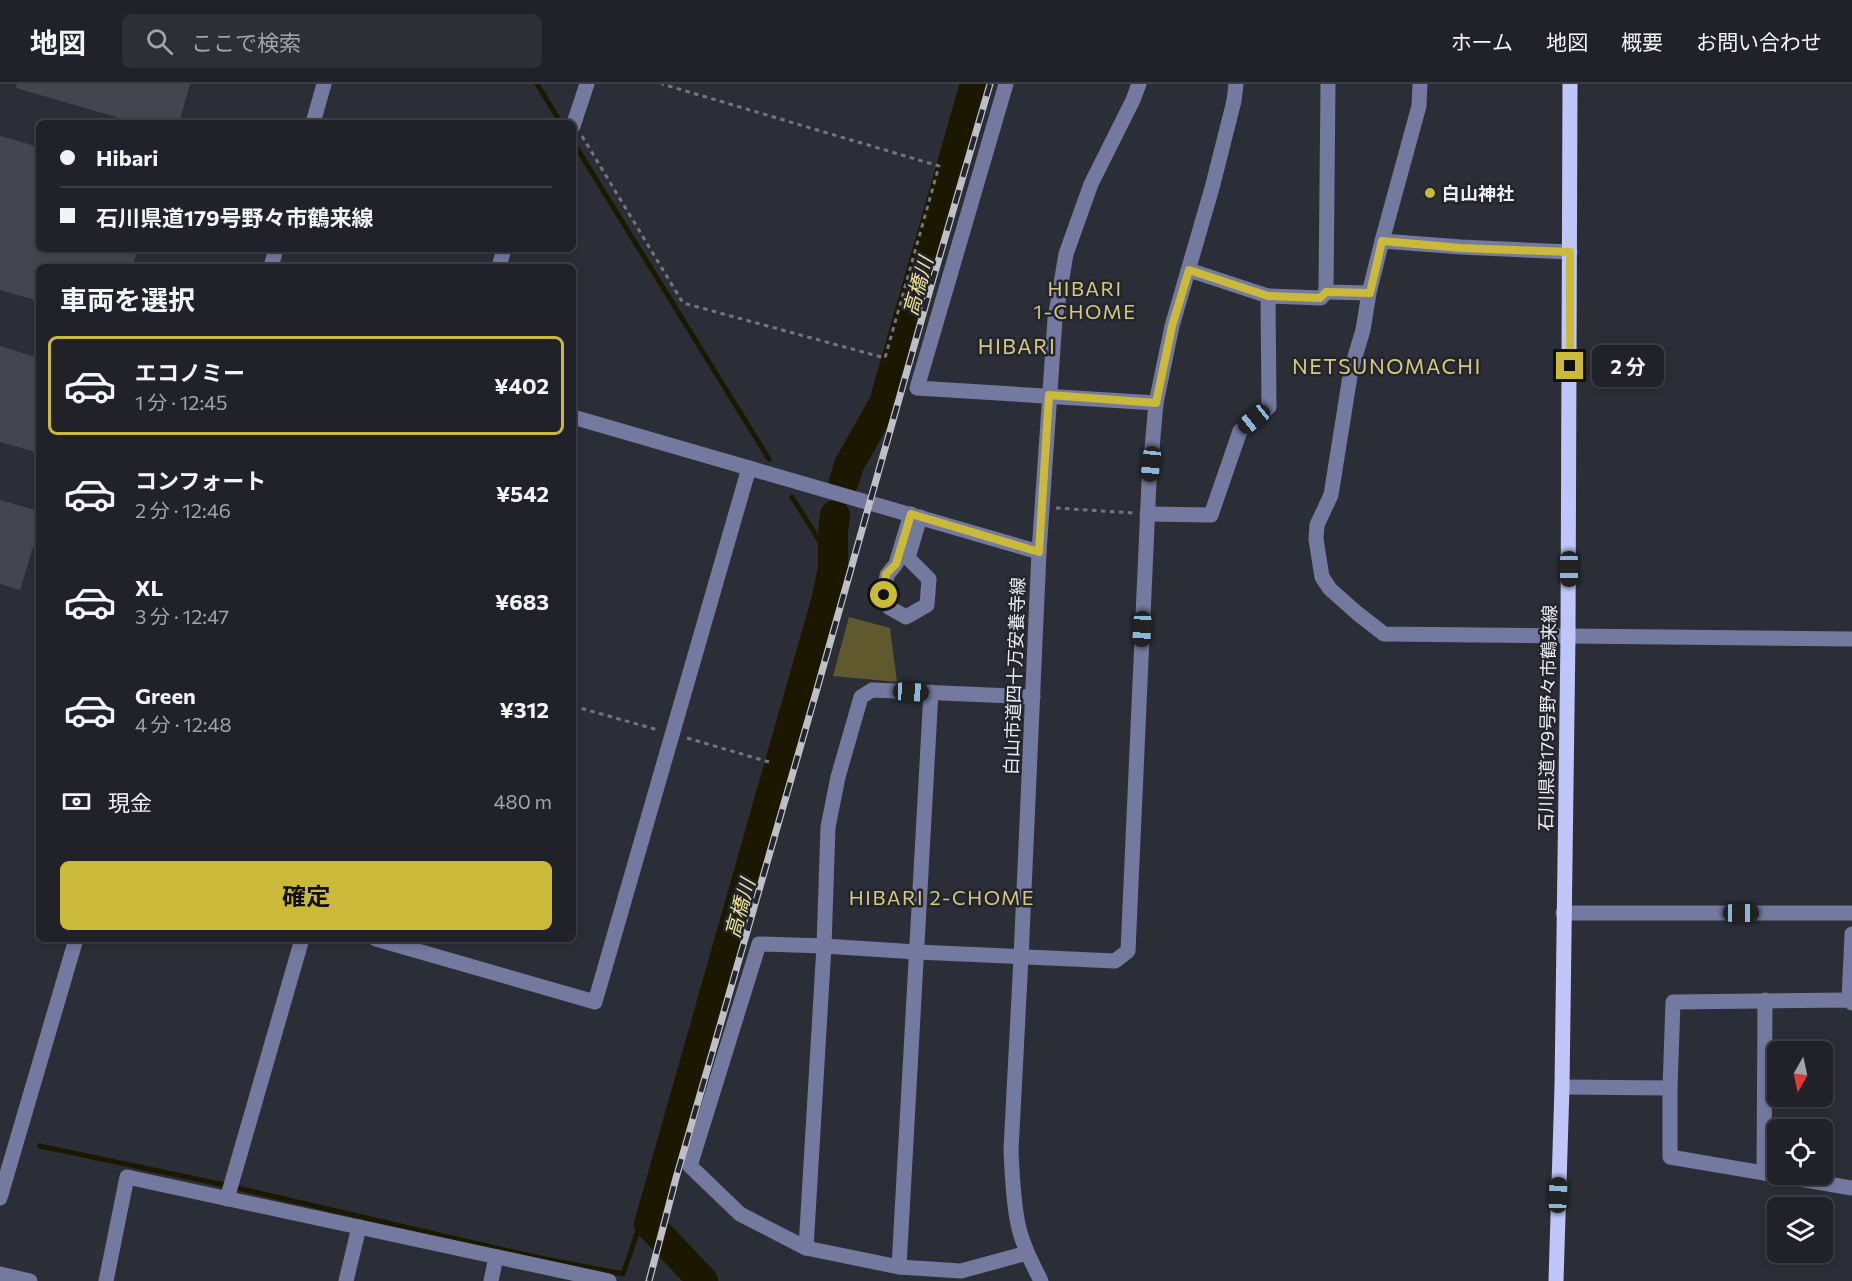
<!DOCTYPE html>
<html lang="ja">
<meta charset="utf-8">
<style>
body{margin:0;font-family:Commissioner,"Noto Sans JP",sans-serif;background:#2d2f35;color:#f1f3f6;height:100vh;display:flex;flex-direction:column;font-size:22px;white-space:nowrap}
*{box-sizing:border-box;margin:0}
p{font-size:20px;color:#a2a4a8}
.icon{flex:none;width:33px;height:33px;fill:none;stroke:currentColor;stroke-width:2;stroke-linecap:round;stroke-linejoin:round}
.map{position:relative;flex:1;overflow:hidden}
.drawer{position:absolute;left:36px;top:180px;width:540px;height:678px;display:flex;flex-direction:column;background:#212229;border-radius:9px;box-shadow:0 3px 9px #0003,0 0 0 2px #3e3f46}
.drawer>*{flex:none}
.guide{position:absolute;left:36px;top:36px;width:540px;height:132px;border-radius:9px;box-shadow:0 3px 9px #0003,0 0 0 2px #3e3f46;display:grid;align-content:center;height:132px;padding:0 24px;background:#212229}
.needle{width:39px;rotate:189deg}
.controls{position:absolute;left:1767px;top:957px;display:grid;gap:12px}
.controls a{display:grid;place-items:center;width:66px;height:66px;border-radius:9px;background:#212229;box-shadow:0 3px 9px #0003,0 0 0 2px #3e3f46;font-size:30px}
.end{position:absolute;width:27px;height:27px;margin:-14px;border:8px solid #cbb939;background:#111;box-shadow:0 0 0 3px #111}
.from{border-radius:50%}
.bubble{position:absolute;height:42px;border-radius:9px;background:#212229;box-shadow:0 3px 9px #0003,0 0 0 2px #3e3f46;font-size:20px;font-weight:700;line-height:42px;text-align:center}
.car{position:absolute;width:18px;height:36px;margin:-18px -9px;border-radius:8px;box-shadow:0 0 4px 2px #0007;background:linear-gradient(#222 24%,#8ab4d8 0 40%,#222 0 76%,#8ab4d8 0 86%,#222 0)}
.guide b{display:flex;align-items:center;gap:21px;height:57px;font-size:22px}
.guide b+b{border-top:2px solid #3e3f46}
.guide i{width:15px;height:15px;background:#f1f3f6}
ul{padding:0;list-style:none}
li{display:flex;align-items:center;gap:18px;height:99px;margin:0 12px 9px;padding:0 12px;border:3px solid transparent;border-radius:9px}
li div{flex:1}
li b{display:block;font-size:22px}
li em{font-style:normal;font-weight:700}
li.current{border-color:#cbb939}
li>.icon{width:54px;height:54px;stroke-width:1.5}
h2{padding:0 24px;font-size:27px;line-height:72px}
.pay{display:flex;align-items:center;gap:15px;height:66px;padding:0 24px;font-size:22px}
.pay p{margin-inline-start:auto}
.primary-button{display:flex;gap:12px;margin-top:auto;padding:12px 24px}
.primary-button a{flex:1;height:69px;border-radius:9px;background:#cbb939;color:#111;font-size:24px;font-weight:700;line-height:69px;text-align:center}
header{display:flex;align-items:center;gap:36px;box-sizing:border-box;height:84px;padding:0 30px;background:#212229;border-bottom:2px solid #3e3f46}
header strong{font-size:28px}
nav{display:flex;gap:33px;margin-inline-start:auto;font-size:21px}
.search{width:420px;height:54px;background:#2d2f35;display:flex;align-items:center;gap:15px;box-sizing:border-box;padding:0 21px;border-radius:9px;color:#a2a4a8;font-size:22px}
.map>svg:first-child{display:block}
.green{fill:#5f592d}
.lines{fill:none;stroke-linecap:round;stroke-linejoin:round}
.stream{stroke:#1c1800;stroke-width:5}
.river{stroke:#1c1800;stroke-width:30}
.building{fill:#44454f}
.path{stroke:#74767e;stroke-width:3;stroke-dasharray:4.5 4.5;stroke-linecap:butt}
.minor{stroke:#7479a0;stroke-width:15}
.major{stroke:#c0c6f7;stroke-width:15}
.rail-casing{stroke:#bfc0c7;stroke-width:7}
.rail{stroke:#23242d;stroke-width:4.5;stroke-dasharray:14;stroke-linecap:butt}
.route{stroke:#cbb939;stroke-width:8}
.poi-dot{fill:#cbb939;stroke:#23242d;stroke-width:2}
.labels{text-anchor:middle;dominant-baseline:central;stroke-width:5;stroke-linejoin:round;paint-order:stroke}
.poi-label{font-size:18px;font-weight:bold;fill:#eeeff5;stroke:#23242d;text-anchor:start}
.street-label{font-size:18px;fill:#eeeff5;stroke:#23242d}
.water-label{font-size:20px;font-style:italic;fill:#f2e694;stroke:#23242d}
.neighbourhood-label{font-size:20px;letter-spacing:1.5px;fill:#d5c97b;stroke:#23242d}
.quarter-label{font-size:21px;letter-spacing:1.5px;fill:#d5c97b;stroke:#23242d}
</style>
<header>
<strong>地図</strong>
<div class="search"><svg class="icon" aria-label="search" viewBox="0 0 24 24"><circle cx="10" cy="10" r="6"/><path d="M15 15l6 6"/></svg>ここで検索</div>
<nav><a>ホーム</a><a>地図</a><a>概要</a><a>お問い合わせ</a></nav>
</header>
<div class="map">
<svg width="1852" height="1197" viewBox="0 0 1852 1197">
<rect width="100%" height="100%" fill="#2c2e37"/>
<path class="green" d="M849,533L890,544L897,598L833,592Z"/>
<g class="lines">
<g class="stream">
<path d="M537,0L561,39"/>
<path d="M573,58L769,375"/>
<path d="M792,413L824,464L833,485"/>
<path d="M40,1062L220,1100L535,1173L623,1190L638,1146L649,1140"/>
</g>
<g class="river">
<path d="M844,397L849,381L884,319L975,0"/>
<path d="M703,1197L649,1140L826,517L833,485V448L835,431"/>
</g>
</g>
<g class="building">
<path d="M17,0H190L179,39H137L16,4Z"/>
<path d="M0,52L39,63V165H138L132,183H39V217L0,206Z"/>
<path d="M0,262L39,274V369L0,358Z"/>
<path d="M0,416L39,427V444L20,506L0,500Z"/>
</g>
<g class="lines">
<g class="path">
<path d="M582,52L683,219L885,274L939,82L662,0"/>
<path d="M1056,424L1134,429"/>
<path d="M573,622L658,646"/>
<path d="M687,654L769,678"/>
</g>
<g class="minor">
<path d="M1006,0L917,304L1156,319"/>
<path d="M1328,0L1326,208L1369,209"/>
<path d="M1420,0L1419,22L1382,157L1369,209L1363,246L1351,286L1331,411L1317,441L1316,455L1322,493L1330,505L1357,529L1384,550L1852,555"/>
<path d="M313,39L324,0"/>
<path d="M573,42L587,0"/>
<path d="M1382,157L1461,163L1570,168"/>
<path d="M271,183L276,165"/>
<path d="M499,183L504,165"/>
<path d="M1268,212L1321,214L1326,208"/>
<path d="M573,333L1039,468"/>
<path d="M911,430L896,480L887,491L884,511L890,524L906,533L927,521L929,495L908,474L920,433"/>
<path d="M1147,430L1211,431L1240,347L1269,323L1268,212L1189,186"/>
<path d="M1563,829H1852"/>
<path d="M376,855L595,918L749,384"/>
<path d="M1849,916L1852,850"/>
<path d="M1852,919L1849,916L1673,918L1670,1004V1073L1852,1104"/>
<path d="M1562,1003L1670,1004"/>
<path d="M1764,1089L1765,916"/>
<path d="M0,1114L76,855"/>
<path d="M227,1115L302,855"/>
<path d="M806,1164L740,1130L690,1082L759,860L824,862L828,743L838,693L861,613L872,606L1033,613"/>
<path d="M1027,1169L961,1187L899,1183L806,1164L824,862L917,868L1115,877L1128,867L1149,398L1156,319L1172,242L1212,104L1234,17L1236,0"/>
<path d="M899,1183L931,608"/>
<path d="M0,1190L30,1197"/>
<path d="M106,1197L127,1093L609,1197"/>
<path d="M346,1197L359,1143"/>
<path d="M491,1197L496,1173"/>
<path d="M1041,1197C1032,1179 1022,1160 1018,1140C1013,1116 1012,1090 1011,1066L1021,874L1039,468L1055,235L1066,170L1091,100L1133,16L1139,0"/>
</g>
<path class="major" d="M1556,1197L1562,1003L1568,552L1570,0"/>
<g class="rail-casing">
<path id="rail" d="M649,1197L676,1094L815,612L933,195L990,0"/>
</g>
<use href="#rail" class="rail"/>
</g>
<g class="lines">
<path class="route" d="M884,511L886,490L896,480L911,430L1039,468L1049,311L1156,319L1172,242L1189,186L1268,212L1320,214L1326,208L1370,209L1382,157L1461,164L1570,168V282"/>
</g>
<circle class="poi-dot" cx="1430" cy="109" r="6"/>
<g class="labels">
<g class="poi-label">
<text x="1442" y="109">白山神社</text>
</g>
<g class="street-label">
<text transform="translate(1014 592) rotate(-88)">白山市道四十万安養寺線</text>
<text transform="translate(1547 634) rotate(-89)">石川県道179号野々市鶴来線</text>
</g>
<g class="water-label">
<text transform="translate(917 202) rotate(-74)">高橋川</text>
<text transform="translate(739 824) rotate(-74)">高橋川</text>
</g>
<g class="neighbourhood-label">
<text x="1085" y="204">HIBARI<tspan x="1085" dy="23">1-CHOME</tspan></text>
<text x="942" y="813">HIBARI 2-CHOME</text>
</g>
<g class="quarter-label">
<text x="1017" y="261">HIBARI</text>
<text x="1387" y="281">NETSUNOMACHI</text>
</g>
</g>
</svg>
<div class="controls">
<a><svg class="needle" viewBox="-14 -14 28 28"><path d="M0-13l5 13h-10z" fill="#e53935"/><path d="M0 13l5-13h-10z" fill="#a2a4a8"/></svg></a>
<a><svg class="icon" aria-label="locate" viewBox="0 0 24 24"><circle cx="12" cy="12" r="6"/><path d="M12 2v4M12 18v4M2 12h4M18 12h4"/></svg></a>
<a><svg class="icon" aria-label="layers" viewBox="0 0 24 24"><path d="M12 4l9 5-9 5-9-5zM3 14l9 5 9-5"/></svg></a>
</div>
<i class="end from" style="left:884px;top:511px"></i>
<i class="end" style="left:1570px;top:282px"></i>
<div class="bubble" style="left:1592px;top:261px;width:72px">2 分</div>
<i class="car" style="left:1254px;top:335px;rotate:231deg"></i>
<i class="car" style="left:1151px;top:380px;rotate:186deg"></i>
<i class="car" style="left:1569px;top:485px;rotate:180deg"></i>
<i class="car" style="left:1142px;top:545px;rotate:183deg"></i>
<i class="car" style="left:911px;top:608px;rotate:93deg"></i>
<i class="car" style="left:1741px;top:829px;rotate:90deg"></i>
<i class="car" style="left:1558px;top:1111px;rotate:2deg"></i>
<div class="guide">
<b><i class="from"></i>Hibari</b>
<b><i></i>石川県道179号野々市鶴来線</b>
</div>
<section class="drawer">
<h2>車両を選択</h2>
<ul>
<li class="current"><svg class="icon" aria-label="car" viewBox="0 0 24 24"><path d="M5 17H2v-5l4-1 3-4h7l3 4 3 1v5h-3M9 17h6M6 11h13"/><circle cx="7" cy="17" r="2"/><circle cx="17" cy="17" r="2"/></svg><div><b>エコノミー</b><p>1 分 · 12:45</p></div><em>¥402</em></li>
<li><svg class="icon" aria-label="car" viewBox="0 0 24 24"><path d="M5 17H2v-5l4-1 3-4h7l3 4 3 1v5h-3M9 17h6M6 11h13"/><circle cx="7" cy="17" r="2"/><circle cx="17" cy="17" r="2"/></svg><div><b>コンフォート</b><p>2 分 · 12:46</p></div><em>¥542</em></li>
<li><svg class="icon" aria-label="car" viewBox="0 0 24 24"><path d="M5 17H2v-5l4-1 3-4h7l3 4 3 1v5h-3M9 17h6M6 11h13"/><circle cx="7" cy="17" r="2"/><circle cx="17" cy="17" r="2"/></svg><div><b>XL</b><p>3 分 · 12:47</p></div><em>¥683</em></li>
<li><svg class="icon" aria-label="car" viewBox="0 0 24 24"><path d="M5 17H2v-5l4-1 3-4h7l3 4 3 1v5h-3M9 17h6M6 11h13"/><circle cx="7" cy="17" r="2"/><circle cx="17" cy="17" r="2"/></svg><div><b>Green</b><p>4 分 · 12:48</p></div><em>¥312</em></li>
</ul>
<div class="pay"><svg class="icon" aria-label="cash" viewBox="0 0 24 24"><path d="M3 7h18v10H3z"/><circle cx="12" cy="12" r="2"/></svg>現金<p>480 m</p></div>
<div class="primary-button"><a>確定</a></div>
</section>
</div>
